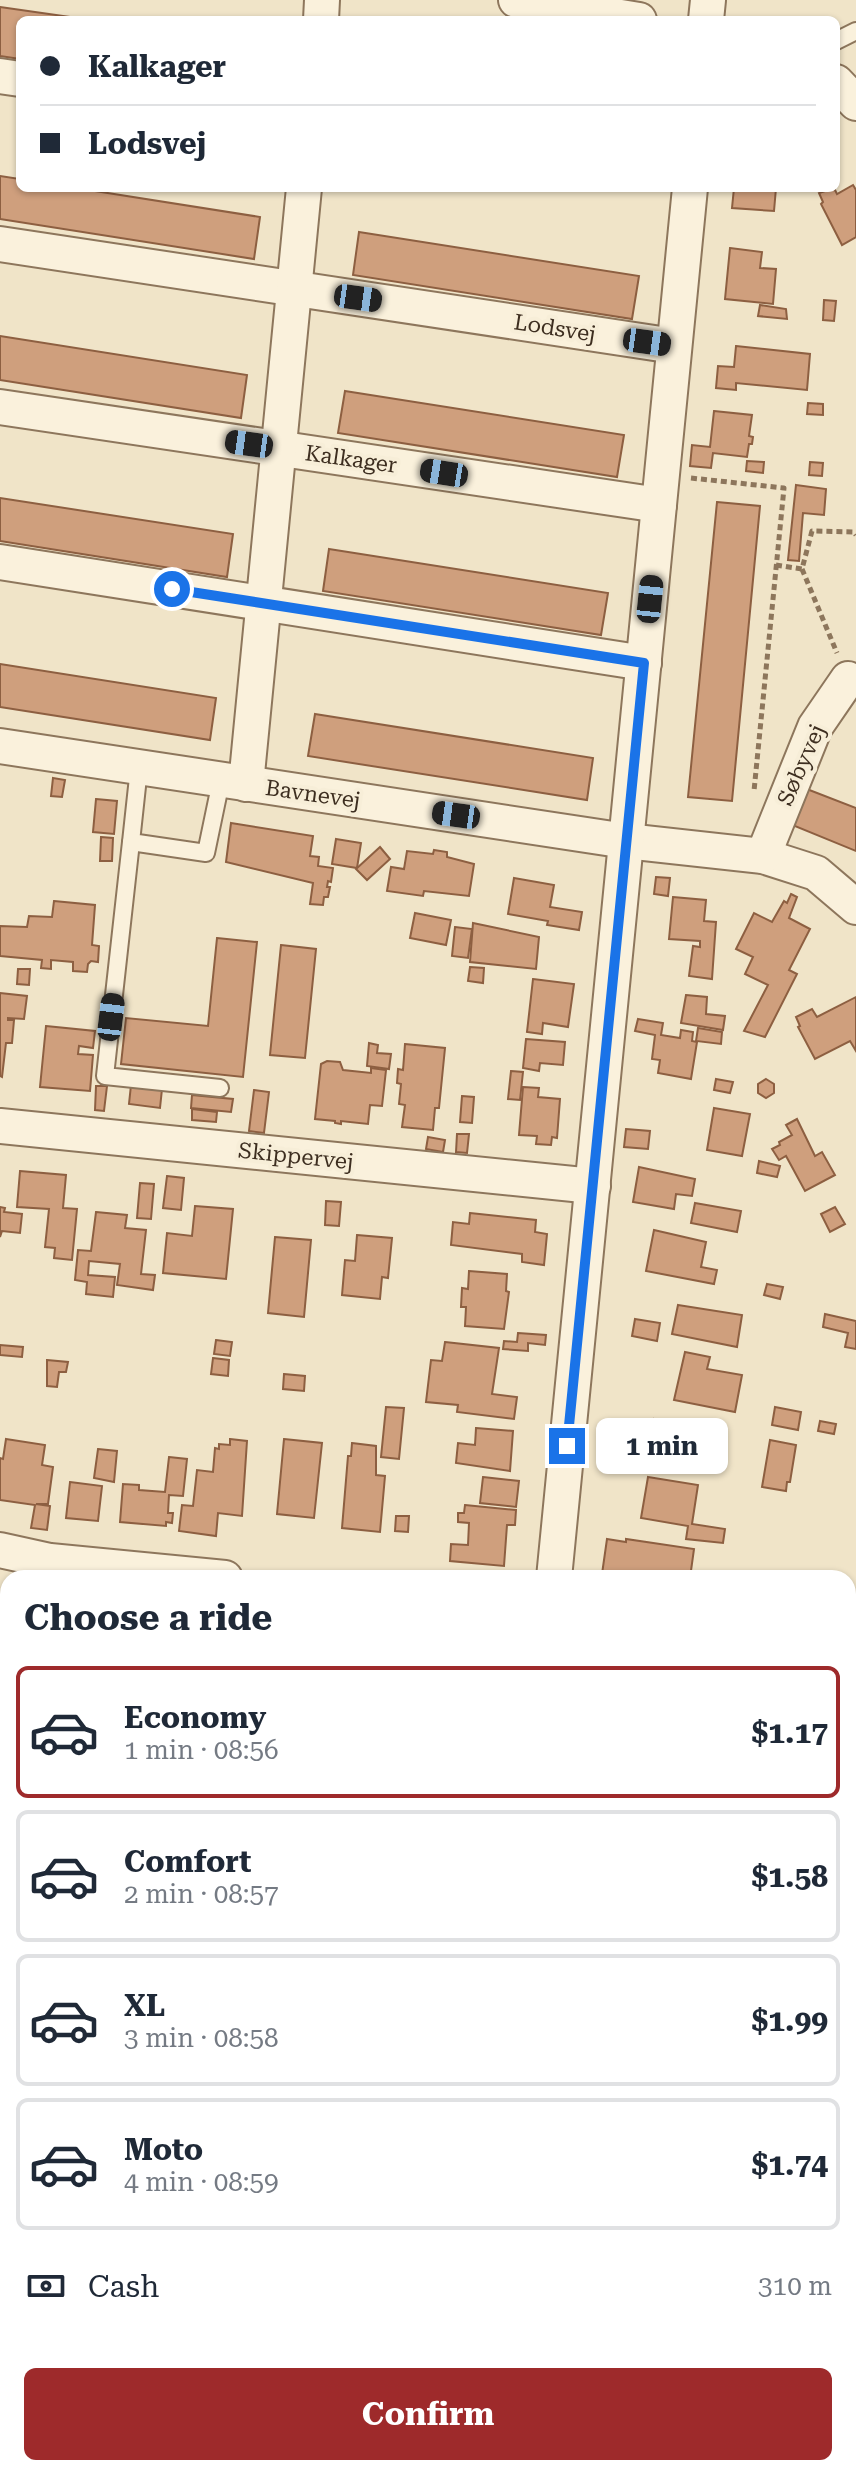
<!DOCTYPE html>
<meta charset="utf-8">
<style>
body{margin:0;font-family:"Roboto Serif",serif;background:#f2f2f3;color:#1f2937;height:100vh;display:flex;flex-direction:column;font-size:30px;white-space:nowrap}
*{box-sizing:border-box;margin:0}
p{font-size:26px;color:#747a83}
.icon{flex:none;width:44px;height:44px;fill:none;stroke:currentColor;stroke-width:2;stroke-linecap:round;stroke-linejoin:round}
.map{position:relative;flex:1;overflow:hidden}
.details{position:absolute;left:0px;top:1570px;width:856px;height:906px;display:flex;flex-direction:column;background:#fff;border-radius:24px 24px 0 0;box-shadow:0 2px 6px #0004}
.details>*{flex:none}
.hud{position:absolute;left:16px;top:16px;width:824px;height:176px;border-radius:12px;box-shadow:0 2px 6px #0004;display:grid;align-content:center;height:176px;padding:0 24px;background:#fff}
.end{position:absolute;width:36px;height:36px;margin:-18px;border:10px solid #1a73e8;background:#fff;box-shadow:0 0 0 4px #fff}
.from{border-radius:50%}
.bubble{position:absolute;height:56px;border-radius:12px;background:#fff;box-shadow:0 2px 6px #0004;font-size:26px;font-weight:700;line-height:56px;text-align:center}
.car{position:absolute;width:24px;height:48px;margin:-24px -12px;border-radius:10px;box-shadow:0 0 6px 2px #0007;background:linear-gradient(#222 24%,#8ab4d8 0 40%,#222 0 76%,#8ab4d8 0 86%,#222 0)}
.hud b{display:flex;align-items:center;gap:28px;height:76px;font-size:30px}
.hud b+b{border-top:2px solid #e0e1e3}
.hud i{width:20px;height:20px;background:#1f2937}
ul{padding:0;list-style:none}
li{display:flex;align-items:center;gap:24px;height:132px;margin:0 16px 12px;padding:0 8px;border:4px solid #e0e1e3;border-radius:12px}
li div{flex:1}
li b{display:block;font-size:30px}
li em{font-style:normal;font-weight:700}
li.on{border-color:#9e2a2b}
li>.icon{width:72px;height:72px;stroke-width:1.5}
h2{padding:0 24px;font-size:36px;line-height:96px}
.pay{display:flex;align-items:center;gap:20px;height:88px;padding:0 24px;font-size:30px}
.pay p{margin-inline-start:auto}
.button{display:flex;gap:16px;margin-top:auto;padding:16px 24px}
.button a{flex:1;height:92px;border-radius:12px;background:#9e2a2b;color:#fff;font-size:32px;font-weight:700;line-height:92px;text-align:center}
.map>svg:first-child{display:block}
.building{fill:#cf9f7d;stroke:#8d5f41;stroke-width:2}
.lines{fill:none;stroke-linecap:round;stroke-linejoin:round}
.lane-casing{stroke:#8d765c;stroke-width:20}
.street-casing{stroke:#8d765c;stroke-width:38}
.path{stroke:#8d765c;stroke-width:5;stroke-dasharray:6 4;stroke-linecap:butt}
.lane{stroke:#faf1dc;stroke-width:16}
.street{stroke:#faf1dc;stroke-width:34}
.route{stroke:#1a73e8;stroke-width:10}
.labels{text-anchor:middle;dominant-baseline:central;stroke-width:8;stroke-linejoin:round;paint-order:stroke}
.street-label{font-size:22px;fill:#3d2e20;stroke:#f7eed8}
</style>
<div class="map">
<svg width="856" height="2475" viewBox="0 0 856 2475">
<rect width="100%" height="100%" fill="#f0e4c8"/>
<g class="building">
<path d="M0,7L91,20H20V59L0,56Z"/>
<path d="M0,176L20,179V188H76L260,217L254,259L0,219Z"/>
<path d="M853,185L856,190V237L842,245L821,204L823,202L819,193L834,188L837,194Z"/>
<path d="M734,188H776L774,211L732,208Z"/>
<path d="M359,232L639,276L632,319L353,275Z"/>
<path d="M730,248L762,252L760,268L776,269L773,304L725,299Z"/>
<path d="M824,300L836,301L834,321L823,320Z"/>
<path d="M760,305L786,309L787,319L758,316Z"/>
<path d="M0,336L247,375L241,418L0,380Z"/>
<path d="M736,346L810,354L807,390L736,383V390L716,388L718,366L734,367Z"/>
<path d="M345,391L624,435L617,477L338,433Z"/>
<path d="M808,403L823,404V415L807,414Z"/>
<path d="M714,411L752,415L749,436L753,437L752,444H749L747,457L713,453L711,468L690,466L692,445L710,447Z"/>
<path d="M747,461L764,462L763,473L746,471Z"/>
<path d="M810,462L823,463L822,476L809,475Z"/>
<path d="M796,485L826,489L824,515L803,513L799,561L788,560Z"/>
<path d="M0,498L233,534L227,577L0,541Z"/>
<path d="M717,502L760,506L732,801L688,797Z"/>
<path d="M329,549L608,593L601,635L323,591Z"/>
<path d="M0,664L216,698L210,740L0,707Z"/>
<path d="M315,714L593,758L587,800L308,756Z"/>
<path d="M53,778L65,780L62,797L51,796Z"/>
<path d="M799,786L856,808V851L785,822Z"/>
<path d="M96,799L117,801L114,834L93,832Z"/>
<path d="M231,823L313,836L310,856L319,857L318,866L333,868L331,882L328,881L327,887H330L328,897H324L323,905L310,904L313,883L226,862Z"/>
<path d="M101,837L113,838L112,861H100Z"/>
<path d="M336,839L361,843L357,868L332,864Z"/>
<path d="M380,847L390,859L367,880L356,869Z"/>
<path d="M434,850L447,852V857L474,864L469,896L424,891L423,896L387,891L391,867L404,869L407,851L433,854Z"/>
<path d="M656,877L670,878L668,896L654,894Z"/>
<path d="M514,878L554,885L550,907L582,912L579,930L547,925L548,921L508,914Z"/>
<path d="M791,894L797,897L789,918L810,929L789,970L797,974L765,1037L744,1031L768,985L745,974L753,957L736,949L754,913L772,922L784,901L787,903Z"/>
<path d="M673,897L706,900L704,921L716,922L712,979L689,976L693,946L700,947V941L669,939Z"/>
<path d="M54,901L95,905L92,945L99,946L98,962L91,961L88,964L87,972L73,971V962L51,960V969L41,968L42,960L0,956V926L27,927L29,916L52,917Z"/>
<path d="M415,913L451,920L446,945L410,938Z"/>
<path d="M473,923L539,937L536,969L470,962Z"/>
<path d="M455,927L472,929L468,958L452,956Z"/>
<path d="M217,938L257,942L243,1077L121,1064L126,1018L208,1026Z"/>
<path d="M281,945L316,949L305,1058L270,1055Z"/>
<path d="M470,967L484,968L483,983L468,981Z"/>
<path d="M18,969H30L29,985L17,984Z"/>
<path d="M533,979L574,984L568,1027L543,1023L542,1034L527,1032Z"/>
<path d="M0,993L27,996L24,1019L8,1018V1020H14L12,1043H6L2,1077L0,1076Z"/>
<path d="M686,995L707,997L706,1014L725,1016L723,1030L681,1023Z"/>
<path d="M856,997V1051L850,1041L815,1059L798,1027L800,1026L796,1017L812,1009L817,1017Z"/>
<path d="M638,1019L663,1023L661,1035L680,1038L681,1030L693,1032L692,1041L697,1042L691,1079L658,1073L660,1060L652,1059L655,1035L635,1031Z"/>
<path d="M46,1026L95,1031L93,1048L79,1046L78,1054L93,1055L90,1091L40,1087Z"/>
<path d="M698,1028L722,1032L721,1044L696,1041Z"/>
<path d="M526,1039L565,1042L563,1065L540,1063L539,1071L523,1068Z"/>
<path d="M369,1043L378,1045L377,1053L391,1054L389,1069L367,1066Z"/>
<path d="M405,1044L445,1048L439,1108H435L433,1130L402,1127L405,1105L399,1104L401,1084L397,1083L398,1069L403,1070Z"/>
<path d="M327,1061L340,1062L343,1070L371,1073V1068L386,1070L382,1106L370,1105L368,1124L341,1121V1124L335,1123V1121L315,1119L321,1064Z"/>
<path d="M511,1071L523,1072L520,1100L508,1099Z"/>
<path d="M716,1079L733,1082L730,1093L714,1090Z"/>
<path d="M766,1079L774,1084V1093L766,1098L758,1093V1084Z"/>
<path d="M131,1085L162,1089L160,1108L129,1104Z"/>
<path d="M96,1086H107L104,1111L95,1110Z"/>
<path d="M523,1087L539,1088L538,1097L560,1099L557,1138L552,1137L551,1145L536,1144L537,1136L519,1135Z"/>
<path d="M254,1090L269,1092L264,1133L249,1131Z"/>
<path d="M192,1095L233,1099L231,1112L191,1108Z"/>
<path d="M462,1096L474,1097L472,1123L460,1122Z"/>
<path d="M714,1108L750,1114L742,1156L707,1150Z"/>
<path d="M192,1109L217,1112L216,1122L192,1120Z"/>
<path d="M797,1119L815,1156L822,1152L835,1175L805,1191L786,1156L779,1160L772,1149L780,1145L779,1142L792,1135L786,1125Z"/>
<path d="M626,1129L650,1131L648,1149L624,1147Z"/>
<path d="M457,1134H469L467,1153L456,1152Z"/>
<path d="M428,1137L445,1140L443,1152L426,1149Z"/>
<path d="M759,1161L780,1166L777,1177L757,1173Z"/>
<path d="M639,1167L695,1179L692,1196L676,1194L674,1209L633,1202Z"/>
<path d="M20,1171L66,1175L63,1208L77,1209L72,1260L54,1258L55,1248L45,1247L49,1209L17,1207Z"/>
<path d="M167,1176L184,1178L181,1210L163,1208Z"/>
<path d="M140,1183L154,1184L151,1219L137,1218Z"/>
<path d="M326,1201L341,1202L339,1226L325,1225Z"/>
<path d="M695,1203L741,1211L737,1232L691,1223Z"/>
<path d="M195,1206L233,1209L226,1279L163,1273L167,1233L192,1236Z"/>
<path d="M0,1207L5,1208L4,1212L22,1214L20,1233L2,1231L0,1237Z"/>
<path d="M835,1207L845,1224L830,1232L821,1214Z"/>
<path d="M96,1212L127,1215L125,1228L146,1230L141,1274L155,1275L153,1290L117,1285L120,1264L89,1261L88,1275L115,1277L113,1297L86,1294L87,1282L75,1280L78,1250L91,1251Z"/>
<path d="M470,1213L536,1220L535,1232L547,1234L544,1265L522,1262V1254L451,1245L453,1222L469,1224Z"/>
<path d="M654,1230L706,1242L701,1267L717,1270L714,1284L646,1271Z"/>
<path d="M357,1235L392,1238L388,1278L382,1277L380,1299L342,1295L345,1260L355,1261Z"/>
<path d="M275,1237L311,1240L304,1317L268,1313Z"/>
<path d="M469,1271L507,1274L506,1291L509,1292L504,1329L465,1326L466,1307H461L462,1288L468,1289Z"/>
<path d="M767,1284L783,1287L780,1299L764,1295Z"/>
<path d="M678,1305L742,1315L737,1347L672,1334Z"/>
<path d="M825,1314L856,1321V1349L845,1347L848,1333L823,1327Z"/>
<path d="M635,1319L660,1323L657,1341L632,1336Z"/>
<path d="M518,1333L546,1335L545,1345L528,1343V1351L503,1349L504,1341L517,1342Z"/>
<path d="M216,1340L232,1342L230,1356L214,1354Z"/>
<path d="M445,1342L499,1348L492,1394L517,1397L514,1419L457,1412L458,1405L426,1402L431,1360L442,1361Z"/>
<path d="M0,1345L23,1347L22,1357L0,1355Z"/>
<path d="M685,1352L710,1357L707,1369L742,1375L735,1412L674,1400Z"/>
<path d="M213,1358L229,1360L228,1376L211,1374Z"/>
<path d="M47,1360L68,1362L66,1372H59L57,1387L47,1386Z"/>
<path d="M284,1374L305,1376L304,1391L283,1389Z"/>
<path d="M386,1407L404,1408L399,1459L381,1457Z"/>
<path d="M775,1407L801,1412L798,1430L772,1425Z"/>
<path d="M654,1419L720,1431L713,1469L647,1458Z"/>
<path d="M820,1421L836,1424L834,1434L818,1431Z"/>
<path d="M476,1428L513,1431L510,1471L456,1463L458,1443L475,1445Z"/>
<path d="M6,1439L45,1445L42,1465L53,1467L48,1504H36L50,1506L47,1530L31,1528L35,1505L0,1500V1458L3,1459Z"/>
<path d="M230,1439L247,1441L242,1516L218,1513L216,1536L179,1531L182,1505L193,1506L197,1470L213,1472L215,1448L219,1449V1444L230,1445Z"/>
<path d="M284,1439L322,1443L314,1518L277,1514Z"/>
<path d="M770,1440L796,1445L790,1482H787L786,1491L762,1487Z"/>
<path d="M352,1443L376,1446V1475L385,1476L380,1532L342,1528L348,1456H351Z"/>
<path d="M98,1449L117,1451L114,1482L94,1478Z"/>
<path d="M169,1457L187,1459L183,1496L169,1495L168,1513H173L172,1523L166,1522V1526L120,1522L123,1484L139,1485V1490L165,1492Z"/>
<path d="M483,1477L519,1481L516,1507L480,1503Z"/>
<path d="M648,1477L698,1485L692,1524L725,1529L723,1543L686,1539L688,1526L641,1518Z"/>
<path d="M70,1482L102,1486L98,1521L66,1518Z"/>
<path d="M465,1505L516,1510L515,1525H507L504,1566L450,1561L451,1544L468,1545L469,1523L458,1522V1513H464Z"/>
<path d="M396,1516H409L408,1532L395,1531Z"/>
<path d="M607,1539L626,1542V1539L694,1549L690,1578H619L602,1574Z"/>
<path d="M0,1637H8V1705L0,1704Z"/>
<path d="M0,1753L8,1754V1825L0,1824Z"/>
<path d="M0,1840L8,1841V1864L0,1863Z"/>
<path d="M0,1867L8,1868V1890L0,1889Z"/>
<path d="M848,2035L856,2037V2075L848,2074Z"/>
<path d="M848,2094L856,2095V2137L848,2135Z"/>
<path d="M848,2160L856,2162V2204L848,2202Z"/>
<path d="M848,2229L856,2231V2264L848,2262Z"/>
<path d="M848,2323L856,2324V2354L848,2352Z"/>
<path d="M52,2468H83L82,2475H51Z"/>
<path d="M543,2468H612L619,2469L618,2475H543Z"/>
</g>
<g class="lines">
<g class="lane-casing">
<g id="lane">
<path d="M836,41L856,31"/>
<path d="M139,768L131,842L206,853L221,781"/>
<path d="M131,842L105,1076L220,1088"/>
</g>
</g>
<g class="street-casing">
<g id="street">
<path d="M516,0L639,20"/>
<path d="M321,20L322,0"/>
<path d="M706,20L708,0"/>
<path d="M0,76L20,79"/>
<path d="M836,82L856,103"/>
<path d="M0,244L674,346"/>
<path d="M0,407L659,505"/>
<path d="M0,562L644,663"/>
<path d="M0,746L626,841L763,856L816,873L856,907"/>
<path d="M246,784L304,188"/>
<path d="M763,856L815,727L848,679"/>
<path d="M0,1126L593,1186"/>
<path d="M0,1550L50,1561L225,1578"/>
<path d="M554,1578L690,188"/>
<path d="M141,2475V2468"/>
<path d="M467,2475L468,2468"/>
</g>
</g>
<g class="path">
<path d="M691,478L784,488L754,791"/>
<path d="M776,565L802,569L812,531L854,532L856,535"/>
<path d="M802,569L837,653"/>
<path d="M848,1700L856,1701"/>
<path d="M0,2101L8,2103"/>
</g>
<use href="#lane" class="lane"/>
<use href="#street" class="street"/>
</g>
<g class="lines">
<path class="route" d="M172,589L644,663L567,1446"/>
</g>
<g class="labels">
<g class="street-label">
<text transform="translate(555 328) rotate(9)">Lodsvej</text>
<text transform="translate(351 459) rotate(8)">Kalkager</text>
<text transform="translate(801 765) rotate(-66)">Søbyvej</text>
<text transform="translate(313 794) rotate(8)">Bavnevej</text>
<text transform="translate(296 1156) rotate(6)">Skippervej</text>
</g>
</g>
</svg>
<i class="end from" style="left:172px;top:589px"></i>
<i class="end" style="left:567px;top:1446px"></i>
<div class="bubble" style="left:596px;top:1418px;width:132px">1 min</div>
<i class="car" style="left:358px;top:298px;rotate:98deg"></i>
<i class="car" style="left:647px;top:342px;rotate:98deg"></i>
<i class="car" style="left:249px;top:444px;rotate:278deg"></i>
<i class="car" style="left:444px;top:473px;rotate:279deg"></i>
<i class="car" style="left:650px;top:599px;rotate:6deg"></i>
<i class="car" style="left:456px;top:815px;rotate:278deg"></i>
<i class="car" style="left:111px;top:1017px;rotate:7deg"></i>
<div class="hud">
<b><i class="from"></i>Kalkager</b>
<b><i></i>Lodsvej</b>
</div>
<section class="details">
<h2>Choose a ride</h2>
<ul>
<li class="on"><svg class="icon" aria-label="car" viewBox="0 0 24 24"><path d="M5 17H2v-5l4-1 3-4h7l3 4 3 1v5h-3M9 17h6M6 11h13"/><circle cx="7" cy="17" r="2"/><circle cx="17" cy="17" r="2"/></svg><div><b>Economy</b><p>1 min · 08:56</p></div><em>$1.17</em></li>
<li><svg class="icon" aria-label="car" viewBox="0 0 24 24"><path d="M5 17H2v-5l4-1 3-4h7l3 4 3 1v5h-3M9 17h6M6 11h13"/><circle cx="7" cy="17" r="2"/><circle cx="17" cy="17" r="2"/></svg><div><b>Comfort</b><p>2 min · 08:57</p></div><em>$1.58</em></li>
<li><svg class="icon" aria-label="car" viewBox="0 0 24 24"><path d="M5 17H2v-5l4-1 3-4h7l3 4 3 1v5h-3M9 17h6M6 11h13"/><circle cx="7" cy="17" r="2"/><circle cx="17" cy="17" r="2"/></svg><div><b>XL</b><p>3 min · 08:58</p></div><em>$1.99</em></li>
<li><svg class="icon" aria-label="car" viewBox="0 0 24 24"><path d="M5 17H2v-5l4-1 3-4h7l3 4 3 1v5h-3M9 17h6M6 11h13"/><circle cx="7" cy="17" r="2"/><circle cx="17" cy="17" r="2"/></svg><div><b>Moto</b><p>4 min · 08:59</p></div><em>$1.74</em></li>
</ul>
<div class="pay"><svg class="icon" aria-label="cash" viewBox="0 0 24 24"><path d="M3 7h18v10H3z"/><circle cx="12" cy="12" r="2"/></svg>Cash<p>310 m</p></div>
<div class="button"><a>Confirm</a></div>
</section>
</div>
